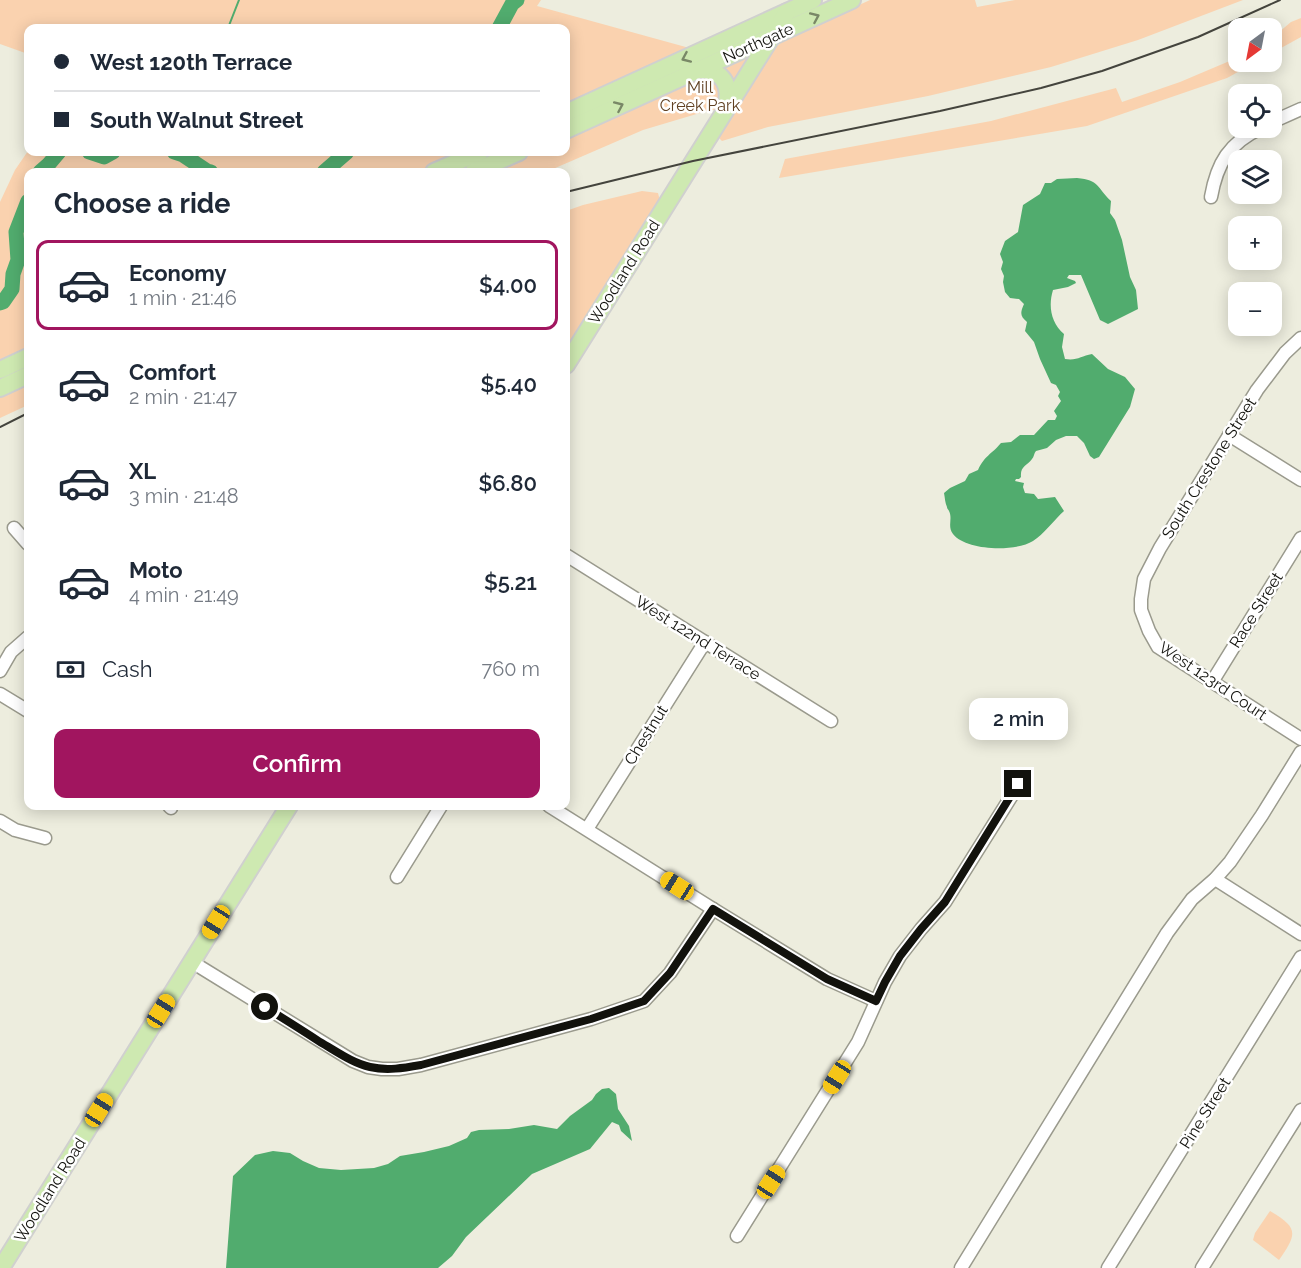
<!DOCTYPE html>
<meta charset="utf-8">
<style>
body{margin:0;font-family:Raleway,sans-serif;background:#f2f2f3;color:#1f2937;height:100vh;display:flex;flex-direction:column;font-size:22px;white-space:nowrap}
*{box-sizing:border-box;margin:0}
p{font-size:20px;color:#747a83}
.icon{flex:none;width:33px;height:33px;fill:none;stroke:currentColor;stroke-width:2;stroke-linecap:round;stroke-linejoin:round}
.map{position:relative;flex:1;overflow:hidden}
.side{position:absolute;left:24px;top:168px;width:546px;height:642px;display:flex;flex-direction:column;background:#fff;border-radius:12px;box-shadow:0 3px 15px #0003}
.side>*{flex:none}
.guide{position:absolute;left:24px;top:24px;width:546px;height:132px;border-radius:12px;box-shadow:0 3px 15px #0003;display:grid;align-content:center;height:132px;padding:0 30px;background:#fff}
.needle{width:39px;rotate:212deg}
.buttons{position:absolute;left:1228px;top:18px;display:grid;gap:12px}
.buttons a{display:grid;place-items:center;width:54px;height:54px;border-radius:12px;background:#fff;box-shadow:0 3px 15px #0003;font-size:30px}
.end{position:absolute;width:27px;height:27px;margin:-14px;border:8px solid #12120d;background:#fff;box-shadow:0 0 0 3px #fff}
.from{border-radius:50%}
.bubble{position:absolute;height:42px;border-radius:12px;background:#fff;box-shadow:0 3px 15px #0003;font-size:20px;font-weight:600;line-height:42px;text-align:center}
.car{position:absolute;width:18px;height:36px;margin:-18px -9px;border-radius:8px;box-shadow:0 0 4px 2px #0007;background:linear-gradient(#f5c518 24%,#345 0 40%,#f5c518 0 76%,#345 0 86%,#f5c518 0)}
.guide b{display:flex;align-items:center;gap:21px;height:57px;font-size:22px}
.guide b+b{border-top:2px solid #e0e1e3}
.guide i{width:15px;height:15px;background:#1f2937}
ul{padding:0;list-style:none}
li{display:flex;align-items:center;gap:18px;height:90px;margin:0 12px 9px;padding:0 18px;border:3px solid transparent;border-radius:12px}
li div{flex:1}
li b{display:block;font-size:22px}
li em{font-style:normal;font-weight:600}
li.active{border-color:#a1155f}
li>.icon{width:54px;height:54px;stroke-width:1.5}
h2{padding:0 30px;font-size:27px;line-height:72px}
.pay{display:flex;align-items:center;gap:15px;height:66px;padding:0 30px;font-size:22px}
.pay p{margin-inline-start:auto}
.action{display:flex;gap:12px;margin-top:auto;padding:12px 30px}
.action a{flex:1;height:69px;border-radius:12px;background:#a1155f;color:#fff;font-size:24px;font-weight:600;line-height:69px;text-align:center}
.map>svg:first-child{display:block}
.green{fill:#fad2af}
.water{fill:#51ac6e}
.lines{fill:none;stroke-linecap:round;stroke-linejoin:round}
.stream{stroke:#51ac6e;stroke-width:2}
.river{stroke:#51ac6e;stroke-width:15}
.minor-casing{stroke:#9a9a8d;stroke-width:15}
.major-casing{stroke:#d0d0cf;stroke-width:20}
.minor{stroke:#fff;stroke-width:12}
.major{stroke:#cee9b1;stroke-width:16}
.rail{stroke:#44443d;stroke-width:2}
.oneway{stroke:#798867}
.route{stroke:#12120d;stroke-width:8}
.labels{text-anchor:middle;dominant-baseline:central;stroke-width:5;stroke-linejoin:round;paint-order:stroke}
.street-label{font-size:16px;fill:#12120d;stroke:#fff}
.park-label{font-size:16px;fill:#604022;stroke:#fff}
</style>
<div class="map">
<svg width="1301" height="1268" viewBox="0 0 1301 1268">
<rect width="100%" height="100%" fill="#ededde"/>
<g class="green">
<path d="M0,0H541L537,6L693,49L566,112V28H28V54L0,44Z"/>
<path d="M870,0H975L977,7L1015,0H1243L1138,40L1051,67L928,96L768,127L722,141L719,138L776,47L785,39Z"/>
<path d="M1301,18V37L1272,53V38L1291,22Z"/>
<path d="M748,55L749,59L735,84L721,68Z"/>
<path d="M1239,57V62H1256L1227,78L1087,126L779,178L785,159L991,121L1116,88L1122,102L1180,82Z"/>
<path d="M703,77L712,79L724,94L718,110H710L643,130L546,172H489L536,152H566V138Z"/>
<path d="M28,151V152H480L434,172H28V357L0,370V202L15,170Z"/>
<path d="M642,191L658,193L660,201L566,353V211L583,205Z"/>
<path d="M28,382V405L0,418V395Z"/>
<path d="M1270,1211C1299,1228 1297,1234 1279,1260L1253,1240L1255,1233Z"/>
</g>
<g class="water">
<path d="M1077,178C1100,180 1096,187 1111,201L1110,213L1115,220L1122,240L1130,277L1136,290L1138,309L1108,324L1100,320L1081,275H1069L1067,278L1075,281L1076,283L1068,287L1053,290C1048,306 1051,323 1064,334L1062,347L1065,359C1077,361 1081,356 1092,354L1108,369L1125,377L1135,389L1130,407L1099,457L1094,459L1090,456L1084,443L1077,436H1066L1056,440L1047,448L1036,451C1034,453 1034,457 1032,459C1027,466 1020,466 1021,477L1019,479H1016L1015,481L1024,483L1023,487L1025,493L1034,494L1038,499L1055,497L1064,511C1055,519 1043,535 1033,541C1016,552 966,551 953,534C947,526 953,519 949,511C949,510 947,509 947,507C945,503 945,498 944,493L950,488L965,481L969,474L978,470C985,455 991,455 1001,443L1011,442L1020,435H1034L1048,420H1055L1057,416L1054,411L1061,401L1058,396L1060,392L1056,385L1051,383L1040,359L1034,342L1025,331L1027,322C1020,316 1020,313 1024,304L1019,299L1010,298L1005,292L1003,282L1004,276L1001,269L1003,262L1000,254L1005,241L1018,232L1023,205L1040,194L1045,183H1051L1057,179Z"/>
<path d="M609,1088L616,1094L618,1109L629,1126L632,1141L621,1131L619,1125L612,1122L590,1149L532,1174L466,1237L452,1256L438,1268H226L233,1176L255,1155L273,1151L290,1153L303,1161L319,1168L341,1170L374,1168L388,1164L400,1156L424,1152L449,1146L467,1138L471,1132L479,1130L509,1129L534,1125L557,1129L570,1116L592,1100L596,1094L602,1089Z"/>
</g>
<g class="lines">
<path class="stream" d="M228,28L239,0"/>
<g class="river">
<path d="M499,28L512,4L517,0"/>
<path d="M89,152L104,157L113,152"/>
<path d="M174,152L183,155L207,171L211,172"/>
<path d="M40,172L48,165L59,152"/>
<path d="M324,172L347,152"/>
<path d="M0,303L3,302L12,289L13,274L18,260L16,232L28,201"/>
</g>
<g class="minor-casing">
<g id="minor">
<path d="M1272,122L1301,109"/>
<path d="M1211,197C1217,163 1229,143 1261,128"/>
<path d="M1301,338L1285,353L1257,390L1160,548L1144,579L1141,599V610L1149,631L1158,647L1301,739"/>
<path d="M1229,435L1301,480"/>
<path d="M14,528L28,544"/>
<path d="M566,555L831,721"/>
<path d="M0,671L11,652L28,637"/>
<path d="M1212,682L1301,538"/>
<path d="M0,694L28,711"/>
<path d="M169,806L171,808"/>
<path d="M549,806L713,909L827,979L876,1001"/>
<path d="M0,821L15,830L45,838"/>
<path d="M587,829L705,642"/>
<path d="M397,877L441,806"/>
<path d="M1215,879L1301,934"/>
<path d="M192,962L353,1061L368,1067L382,1069H398L421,1065L591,1019L644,1001L670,973L713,909"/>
<path d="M737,1236L858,1042L885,982L900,956L921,929L945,902L1019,784"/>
<path d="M961,1268L1167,933L1192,899L1215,879L1230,862L1262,815L1301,752"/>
<path d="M1108,1268L1301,957"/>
<path d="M1202,1268L1301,1110"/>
</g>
</g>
<g class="major-casing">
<g id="major">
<path d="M699,70C722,69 732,85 726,107"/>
<path d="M566,113L813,0"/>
<path d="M566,130L852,0"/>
<path d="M434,172L480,152"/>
<path d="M473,172L519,152"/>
<path d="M566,365L787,12"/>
<path d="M0,370L28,357"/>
<path d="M0,388L28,375"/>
<path d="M1,1268L289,806"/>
</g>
</g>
<use href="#minor" class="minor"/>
<use href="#major" class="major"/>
<g class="rail">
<path d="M566,192L693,161L940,111L1041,88L1102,71L1198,37L1280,0"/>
<path d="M0,427L28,413"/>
</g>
</g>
<defs><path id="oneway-chevron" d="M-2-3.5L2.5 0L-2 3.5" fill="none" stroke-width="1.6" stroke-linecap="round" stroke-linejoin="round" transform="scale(1.5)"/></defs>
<g class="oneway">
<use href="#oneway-chevron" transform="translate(815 17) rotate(-24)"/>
<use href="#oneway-chevron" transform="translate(686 58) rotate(156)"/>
<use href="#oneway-chevron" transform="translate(619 106) rotate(-24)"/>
</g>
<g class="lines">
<path class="route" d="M265,1007C284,1019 302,1030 320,1042C336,1051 352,1063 370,1067C387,1071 404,1068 421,1065L591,1019L644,1001L670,973L713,909L827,979L876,1001L885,982L900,956L921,929L945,902L1018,784"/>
</g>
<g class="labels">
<g class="street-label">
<text transform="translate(758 43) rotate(-24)">Northgate</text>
<text transform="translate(624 272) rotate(-58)">Woodland Road</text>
<text transform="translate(1209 468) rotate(-58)">South Crestone Street</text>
<text transform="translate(1256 610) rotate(-58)">Race Street</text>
<text transform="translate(698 638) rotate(32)">West 122nd Terrace</text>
<text transform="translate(1213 681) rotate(34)">West 123rd Court</text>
<text transform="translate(646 735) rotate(-58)">Chestnut</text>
<text transform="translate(1205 1113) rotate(-58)">Pine Street</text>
<text transform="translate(50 1190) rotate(-58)">Woodland Road</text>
</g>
<g class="park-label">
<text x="700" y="87">Mill<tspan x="700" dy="18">Creek Park</tspan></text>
</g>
</g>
</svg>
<div class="buttons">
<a><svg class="needle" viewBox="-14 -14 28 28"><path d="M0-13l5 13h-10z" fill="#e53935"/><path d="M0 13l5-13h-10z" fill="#747a83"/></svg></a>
<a><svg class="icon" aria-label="locate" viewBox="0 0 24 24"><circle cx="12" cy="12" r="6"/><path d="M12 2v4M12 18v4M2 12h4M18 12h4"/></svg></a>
<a><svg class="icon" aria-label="layers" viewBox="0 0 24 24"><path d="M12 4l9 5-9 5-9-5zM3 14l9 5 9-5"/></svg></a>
<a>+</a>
<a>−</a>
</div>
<i class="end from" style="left:265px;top:1007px"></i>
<i class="end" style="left:1018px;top:784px"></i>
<div class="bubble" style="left:969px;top:698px;width:99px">2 min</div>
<i class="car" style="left:677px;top:886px;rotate:302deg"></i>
<i class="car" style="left:216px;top:922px;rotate:212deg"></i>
<i class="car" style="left:161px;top:1011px;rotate:32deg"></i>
<i class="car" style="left:837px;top:1077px;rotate:212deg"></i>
<i class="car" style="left:99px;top:1110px;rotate:32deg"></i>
<i class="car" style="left:771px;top:1182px;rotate:33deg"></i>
<div class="guide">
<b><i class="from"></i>West 120th Terrace</b>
<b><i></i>South Walnut Street</b>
</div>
<section class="side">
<h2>Choose a ride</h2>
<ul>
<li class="active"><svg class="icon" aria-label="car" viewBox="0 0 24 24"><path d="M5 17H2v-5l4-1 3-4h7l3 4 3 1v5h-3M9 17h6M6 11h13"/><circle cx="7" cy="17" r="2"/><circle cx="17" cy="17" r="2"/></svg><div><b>Economy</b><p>1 min · 21:46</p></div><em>$4.00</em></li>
<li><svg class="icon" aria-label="car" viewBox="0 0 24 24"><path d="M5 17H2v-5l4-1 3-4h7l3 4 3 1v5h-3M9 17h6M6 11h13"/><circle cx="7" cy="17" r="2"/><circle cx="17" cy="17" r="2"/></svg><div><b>Comfort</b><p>2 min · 21:47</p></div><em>$5.40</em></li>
<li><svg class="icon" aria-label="car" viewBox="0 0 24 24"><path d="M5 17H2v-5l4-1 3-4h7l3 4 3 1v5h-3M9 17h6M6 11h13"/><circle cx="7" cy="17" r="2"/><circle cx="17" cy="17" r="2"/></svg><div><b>XL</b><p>3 min · 21:48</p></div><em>$6.80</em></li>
<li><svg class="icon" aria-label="car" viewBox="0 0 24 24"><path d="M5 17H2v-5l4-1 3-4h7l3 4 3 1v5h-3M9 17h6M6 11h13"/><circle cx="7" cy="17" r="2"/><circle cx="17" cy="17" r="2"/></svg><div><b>Moto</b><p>4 min · 21:49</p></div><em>$5.21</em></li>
</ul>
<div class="pay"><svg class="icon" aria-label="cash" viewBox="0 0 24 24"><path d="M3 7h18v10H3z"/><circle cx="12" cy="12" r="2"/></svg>Cash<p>760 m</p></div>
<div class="action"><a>Confirm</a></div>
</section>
</div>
